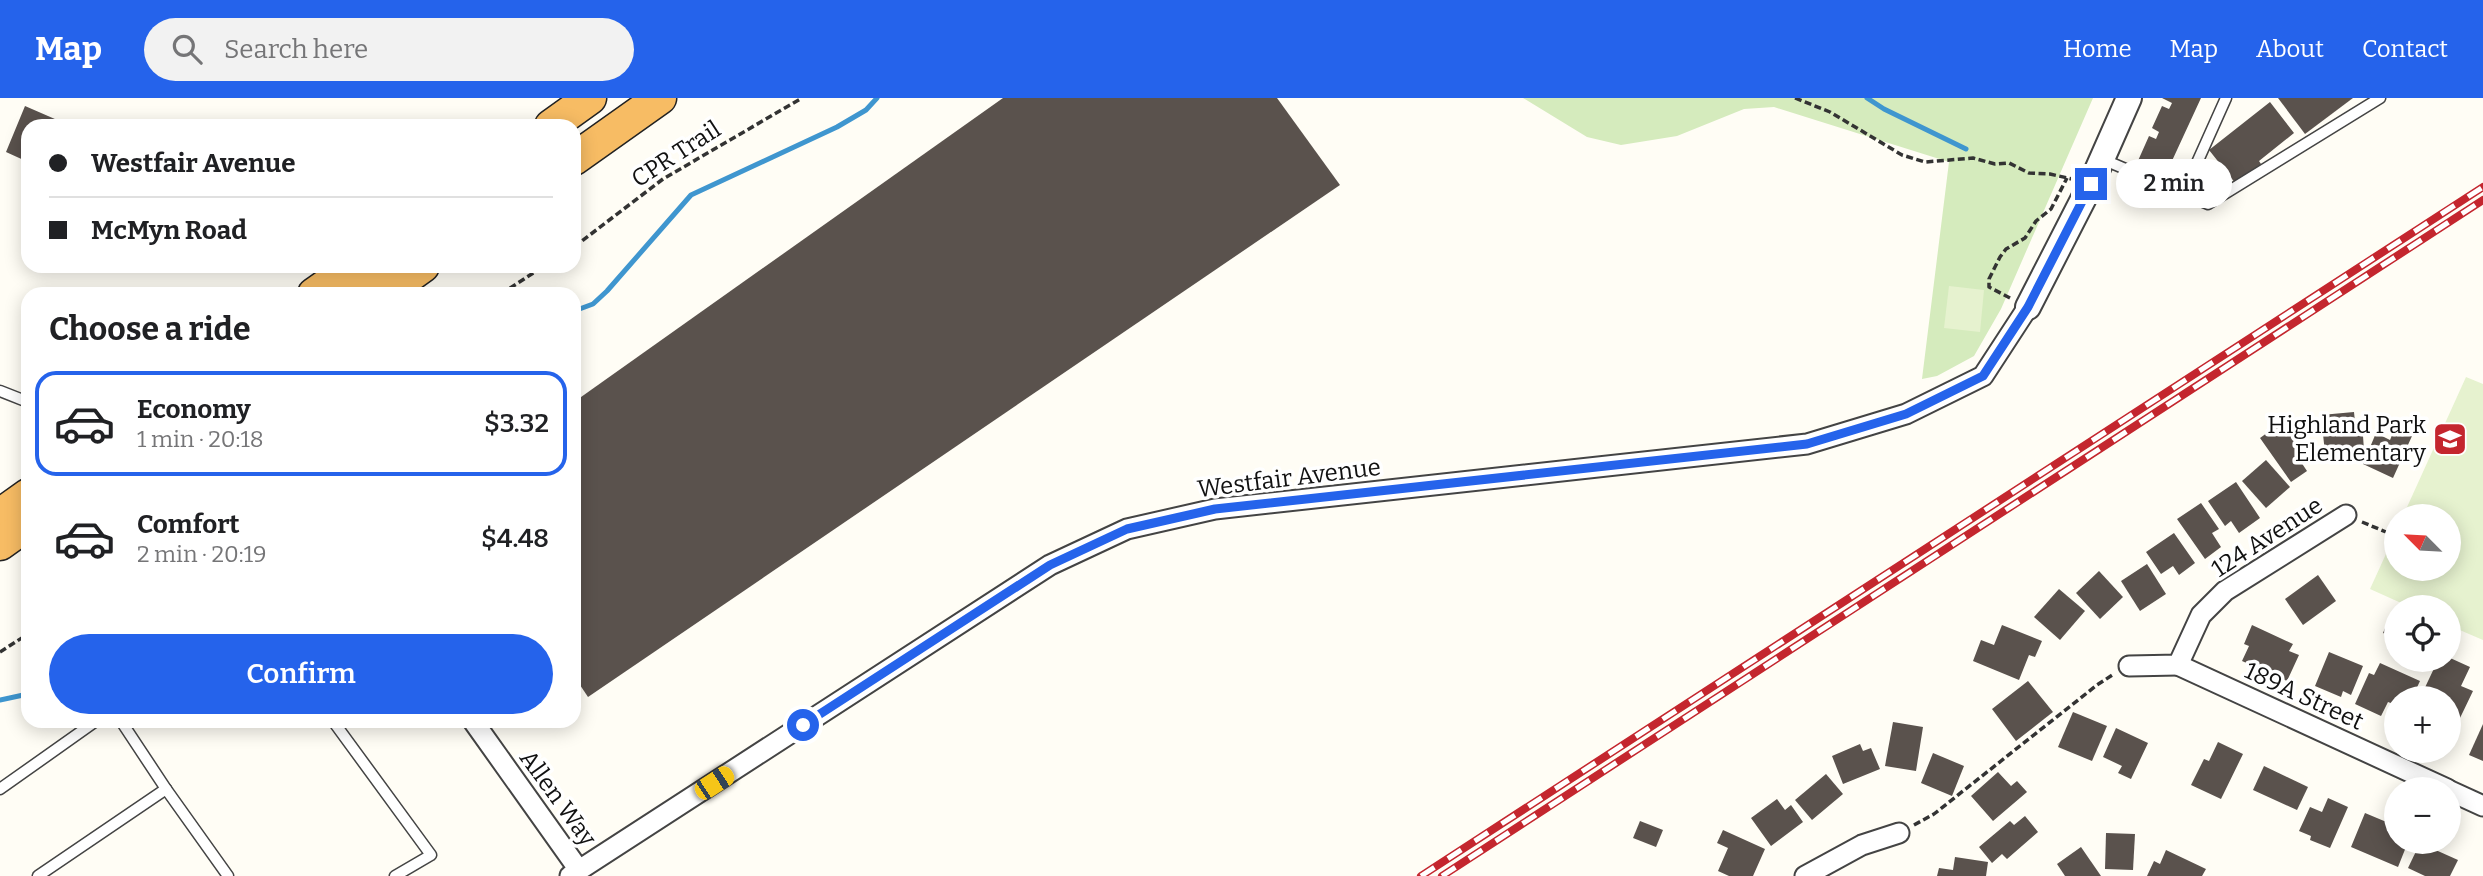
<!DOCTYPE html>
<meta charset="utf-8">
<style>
body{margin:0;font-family:Bitter,serif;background:#f2f2f2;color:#202124;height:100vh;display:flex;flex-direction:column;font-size:26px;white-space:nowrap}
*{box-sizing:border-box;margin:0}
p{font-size:23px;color:#757577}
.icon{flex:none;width:38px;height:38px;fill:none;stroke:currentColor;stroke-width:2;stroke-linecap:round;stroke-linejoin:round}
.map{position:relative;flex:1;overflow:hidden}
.sheet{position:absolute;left:21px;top:189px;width:560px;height:441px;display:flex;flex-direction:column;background:#fff;border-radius:21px;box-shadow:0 4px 18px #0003}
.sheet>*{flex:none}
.top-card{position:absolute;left:21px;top:21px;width:560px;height:154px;border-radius:21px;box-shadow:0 4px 18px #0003;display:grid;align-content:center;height:154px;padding:0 28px;background:#fff}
.needle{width:46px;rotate:294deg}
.controls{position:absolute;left:2384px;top:406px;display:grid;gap:14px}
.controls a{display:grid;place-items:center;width:77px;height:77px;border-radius:50%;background:#fff;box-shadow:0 4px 18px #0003;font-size:35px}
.end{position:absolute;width:32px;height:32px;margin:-16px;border:9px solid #2563eb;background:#fff;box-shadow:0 0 0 4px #fff}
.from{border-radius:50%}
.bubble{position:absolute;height:49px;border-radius:24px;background:#fff;box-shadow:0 4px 18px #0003;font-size:23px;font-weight:600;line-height:49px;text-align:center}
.car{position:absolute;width:21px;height:42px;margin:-21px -10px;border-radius:9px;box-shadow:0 0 5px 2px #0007;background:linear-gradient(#f5c518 24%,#345 0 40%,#f5c518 0 76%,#345 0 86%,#f5c518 0)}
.top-card b{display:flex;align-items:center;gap:24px;height:66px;font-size:26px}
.top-card b+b{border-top:2px solid #e0e0e0}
.top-card i{width:18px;height:18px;background:#202124}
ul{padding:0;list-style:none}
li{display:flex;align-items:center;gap:21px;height:105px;margin:0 14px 10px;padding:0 14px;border:4px solid transparent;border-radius:21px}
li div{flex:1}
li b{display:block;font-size:26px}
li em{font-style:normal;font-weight:600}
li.current{border-color:#2563eb}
li>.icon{width:63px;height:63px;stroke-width:1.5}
h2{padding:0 28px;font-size:32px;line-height:84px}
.cta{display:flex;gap:14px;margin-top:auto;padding:14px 28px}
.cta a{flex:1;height:80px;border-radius:42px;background:#2563eb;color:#fff;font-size:28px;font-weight:600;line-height:80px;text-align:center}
header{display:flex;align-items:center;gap:42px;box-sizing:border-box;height:98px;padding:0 35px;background:#2563eb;color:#fff}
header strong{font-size:33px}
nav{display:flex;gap:38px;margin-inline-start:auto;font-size:24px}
.search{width:490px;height:63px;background:#f2f2f2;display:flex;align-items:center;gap:18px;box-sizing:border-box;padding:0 24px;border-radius:38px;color:#757577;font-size:26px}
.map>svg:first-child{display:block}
.green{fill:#d5ebbd}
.pitch{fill:#e6f2cf}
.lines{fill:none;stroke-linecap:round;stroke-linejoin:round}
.stream{stroke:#3f96cf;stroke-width:5}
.building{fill:#5a524d}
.service-casing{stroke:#444;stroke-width:13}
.minor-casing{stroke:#444;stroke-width:23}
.tertiary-casing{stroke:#444;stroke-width:28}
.trunk-casing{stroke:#222;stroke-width:35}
.path{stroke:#333;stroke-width:3.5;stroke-dasharray:7 3.5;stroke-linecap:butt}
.service{stroke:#fff;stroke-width:10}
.minor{stroke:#fff;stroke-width:19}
.tertiary{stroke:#fff;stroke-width:24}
.trunk{stroke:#f7bc64;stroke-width:32}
.rail-casing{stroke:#c4262e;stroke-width:8}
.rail{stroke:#fff;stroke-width:5;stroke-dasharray:16;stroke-linecap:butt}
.route{stroke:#2563eb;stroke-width:9}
.labels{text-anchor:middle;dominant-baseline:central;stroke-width:7;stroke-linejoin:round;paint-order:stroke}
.street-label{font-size:24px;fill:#111;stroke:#fff}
.poi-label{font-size:24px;fill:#111;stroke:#fff;text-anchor:end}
</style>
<header>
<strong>Map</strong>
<div class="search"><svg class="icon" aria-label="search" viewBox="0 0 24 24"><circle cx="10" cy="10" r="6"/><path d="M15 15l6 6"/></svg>Search here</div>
<nav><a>Home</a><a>Map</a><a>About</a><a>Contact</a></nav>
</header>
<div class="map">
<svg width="2483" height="778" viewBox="0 0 2483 778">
<rect width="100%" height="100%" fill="#fffdf5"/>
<path class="green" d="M1523,0H2093L2001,211L1974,258L1937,278L1922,281L1949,64L1774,9L1744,11L1677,38L1621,47L1587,39Z"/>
<g class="pitch">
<path d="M1949,188L1984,192L1980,234L1944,230Z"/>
<path d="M2466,279L2483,286V542L2448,527V509H2410L2370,491L2396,434V471H2448V418H2403Z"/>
</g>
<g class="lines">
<g class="stream">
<path d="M1867,0L1884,11L1966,51"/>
<path d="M574,213L593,206L607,193L691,97L837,29L866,12L877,0"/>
<path d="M0,602L28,596"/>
</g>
</g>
<g class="building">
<path d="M1003,0H1277L1340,87L588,599L574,578V304Z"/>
<path d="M2162,0H2201L2165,78L2137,65L2149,38L2156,41L2159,34L2152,30L2162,8L2169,11L2172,5Z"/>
<path d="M2278,0H2353L2305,36Z"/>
<path d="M2270,4L2294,35L2259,63L2261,66L2236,86L2209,52Z"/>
<path d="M25,8L71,28H28V64L6,54Z"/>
<path d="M2354,314L2355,324H2362L2364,352L2325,355L2321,317Z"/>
<path d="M2289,319L2314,354L2301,364L2307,373L2291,384L2260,340Z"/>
<path d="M2395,330L2412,338L2393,380L2363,366L2376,335L2390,342Z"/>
<path d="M2266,362L2290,389L2266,410L2242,383Z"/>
<path d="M2236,384L2260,420L2239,435L2231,423L2225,428L2208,403Z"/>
<path d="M2201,405L2219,431L2212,435L2221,449L2205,461L2177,421Z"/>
<path d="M2174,435L2195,465L2179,477L2173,468L2161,476L2146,454Z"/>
<path d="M2147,466L2166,496L2140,513L2121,483Z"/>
<path d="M2099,473L2123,499L2100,521L2076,495Z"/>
<path d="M2318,477L2336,503L2303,527L2285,501Z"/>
<path d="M2059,491L2085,513L2060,542L2034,519Z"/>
<path d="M2391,516L2396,518V540L2383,535Z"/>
<path d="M2002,527L2042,543L2035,559L2029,557L2019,582L1973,563L1981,542L1994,547Z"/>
<path d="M2252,527L2293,546L2289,553L2299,557L2287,583L2242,563L2249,548L2244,546Z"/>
<path d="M2329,554L2363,568L2351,597L2343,593L2341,599L2315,588Z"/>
<path d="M2448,559L2470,569L2461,588L2473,593L2448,645V600H2420L2438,562H2448Z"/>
<path d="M2380,565L2420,583L2412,600H2396V607L2388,604L2381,618L2355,606L2369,575L2374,577Z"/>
<path d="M2028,583L2053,614L2016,643L1992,611Z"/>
<path d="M2073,614L2107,628L2092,663L2058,649Z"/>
<path d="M1893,624L1923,629L1916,673L1885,668Z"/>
<path d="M2483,626V663L2469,657Z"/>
<path d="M2116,630L2148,645L2131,681L2118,675L2122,668L2103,659Z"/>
<path d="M2218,644L2243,656L2221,701L2191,687L2204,661L2209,663Z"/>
<path d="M1860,646L1863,653L1871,650L1880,671L1843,686L1832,658Z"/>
<path d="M1933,655L1964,668L1952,698L1921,685Z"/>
<path d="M2264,668L2308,689L2297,712L2253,692Z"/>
<path d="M1998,674L2011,688L2017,683L2027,694L1993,723L1971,698Z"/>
<path d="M1826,676L1843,696L1812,722L1795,702Z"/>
<path d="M2328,700L2348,709L2330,750L2310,742L2311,738L2299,733L2310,709L2322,714Z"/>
<path d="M1777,701L1785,712L1791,707L1803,724L1771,748L1751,720Z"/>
<path d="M2365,715L2396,728V744H2408L2398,769L2351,749Z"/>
<path d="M2025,718L2038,734L2007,761L2002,756L1992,765L1979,749L2010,723L2014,727Z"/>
<path d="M1640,723L1663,732L1656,749L1633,740Z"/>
<path d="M1723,732L1765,751L1753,778H1729L1718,773L1728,750L1717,745Z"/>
<path d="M2106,735L2135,736L2133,772L2105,771Z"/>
<path d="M2420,745L2458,762L2450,778H2425L2408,770Z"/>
<path d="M2081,749L2101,778H2065L2057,766Z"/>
<path d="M2166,752L2206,771L2202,778H2147L2154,763L2160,766Z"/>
<path d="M1955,759L1988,764L1986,778H1937L1939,770L1953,772Z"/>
</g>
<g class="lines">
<g class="service-casing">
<g id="service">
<path d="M2102,61L2208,106L2380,0"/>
<path d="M2183,96L2226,0"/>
<path d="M0,293L28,304"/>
<path d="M121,623L166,691L228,778"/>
<path d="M333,623L431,757L395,778"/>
<path d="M0,691L96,623"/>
<path d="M38,778L166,691"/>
</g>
</g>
<g class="minor-casing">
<g id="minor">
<path d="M2178,567L2447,691"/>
<path d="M2129,568L2178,567L2201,517L2225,493L2346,417"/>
<path d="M473,623L579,772"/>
<path d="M2448,692L2483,708"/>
<path d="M570,778L1050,467L1127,431L1215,411L1807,346L1906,316L1983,278L2028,209"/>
<path d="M1805,778L1862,747L1899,735"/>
</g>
</g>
<g class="tertiary-casing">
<path id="tertiary" d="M2028,209L2091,86L2129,0"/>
</g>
<g class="trunk-casing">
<g id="trunk">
<path d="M551,28L590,0"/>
<path d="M574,61L660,0"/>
<path d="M314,196L354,168"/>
<path d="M354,196L393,168"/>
<path d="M384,196L423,168"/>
<path d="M0,417L28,397"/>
<path d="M0,446L28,426"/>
</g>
</g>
<g class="path">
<path d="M1795,0L1830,14L1902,57L1925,64L1973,60L1995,66L2009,65L2029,75L2050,76L2072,81"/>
<path d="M574,149L663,81L802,0"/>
<path d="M501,196L544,168"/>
<path d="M2010,200L1989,189V181L2000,159L2006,151L2025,140L2036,123L2051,111L2067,80"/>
<path d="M2362,424L2386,434"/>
<path d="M0,554L28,536"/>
<path d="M1914,727L1934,716L2097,587L2114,576"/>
</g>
<use href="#service" class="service"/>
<use href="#minor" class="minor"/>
<use href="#tertiary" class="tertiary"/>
<use href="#trunk" class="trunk"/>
<g class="rail-casing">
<g id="rail">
<path d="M1421,778L2483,89"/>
<path d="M1442,778L2483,102"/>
</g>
</g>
<use href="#rail" class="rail"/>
</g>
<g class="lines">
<path class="route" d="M803,627L1050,467L1127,431L1215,411L1807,346L1906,316L1983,278L2028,209L2091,86"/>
</g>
<defs>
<g id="school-square" transform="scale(1.75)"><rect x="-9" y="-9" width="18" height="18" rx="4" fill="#c4262e" stroke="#fff"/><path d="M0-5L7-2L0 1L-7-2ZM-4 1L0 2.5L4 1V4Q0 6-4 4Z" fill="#fff"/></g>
</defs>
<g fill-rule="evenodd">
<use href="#school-square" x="2450" y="341"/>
</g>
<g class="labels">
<g class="street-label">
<text transform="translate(676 56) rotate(-33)">CPR Trail</text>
<text transform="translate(1289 380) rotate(-7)">Westfair Avenue</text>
<text transform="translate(2267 439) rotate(-33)">124 Avenue</text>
<text transform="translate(2304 598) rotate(25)">189A Street</text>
<text transform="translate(558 700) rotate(54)">Allen Way</text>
</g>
<g class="poi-label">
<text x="2426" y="327">Highland Park<tspan x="2426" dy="28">Elementary</tspan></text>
</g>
</g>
</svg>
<div class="controls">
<a><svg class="needle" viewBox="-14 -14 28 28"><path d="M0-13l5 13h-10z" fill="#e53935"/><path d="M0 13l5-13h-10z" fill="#757577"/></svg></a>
<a><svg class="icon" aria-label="locate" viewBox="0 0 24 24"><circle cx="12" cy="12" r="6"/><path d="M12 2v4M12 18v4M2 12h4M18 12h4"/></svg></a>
<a>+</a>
<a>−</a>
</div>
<i class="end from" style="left:803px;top:627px"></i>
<i class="end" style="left:2091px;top:86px"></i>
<div class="bubble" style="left:2116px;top:61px;width:116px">2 min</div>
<i class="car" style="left:714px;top:685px;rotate:57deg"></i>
<div class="top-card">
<b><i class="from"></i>Westfair Avenue</b>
<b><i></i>McMyn Road</b>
</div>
<section class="sheet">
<h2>Choose a ride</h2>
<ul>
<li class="current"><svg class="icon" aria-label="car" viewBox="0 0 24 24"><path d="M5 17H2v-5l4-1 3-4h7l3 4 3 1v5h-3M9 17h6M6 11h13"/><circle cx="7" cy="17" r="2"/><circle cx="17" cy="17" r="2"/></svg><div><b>Economy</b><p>1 min · 20:18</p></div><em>$3.32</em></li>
<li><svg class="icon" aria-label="car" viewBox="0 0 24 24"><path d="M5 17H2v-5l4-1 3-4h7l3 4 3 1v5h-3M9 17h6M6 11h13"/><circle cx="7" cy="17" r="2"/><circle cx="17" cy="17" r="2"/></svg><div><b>Comfort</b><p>2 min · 20:19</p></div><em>$4.48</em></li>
</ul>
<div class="cta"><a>Confirm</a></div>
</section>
</div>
